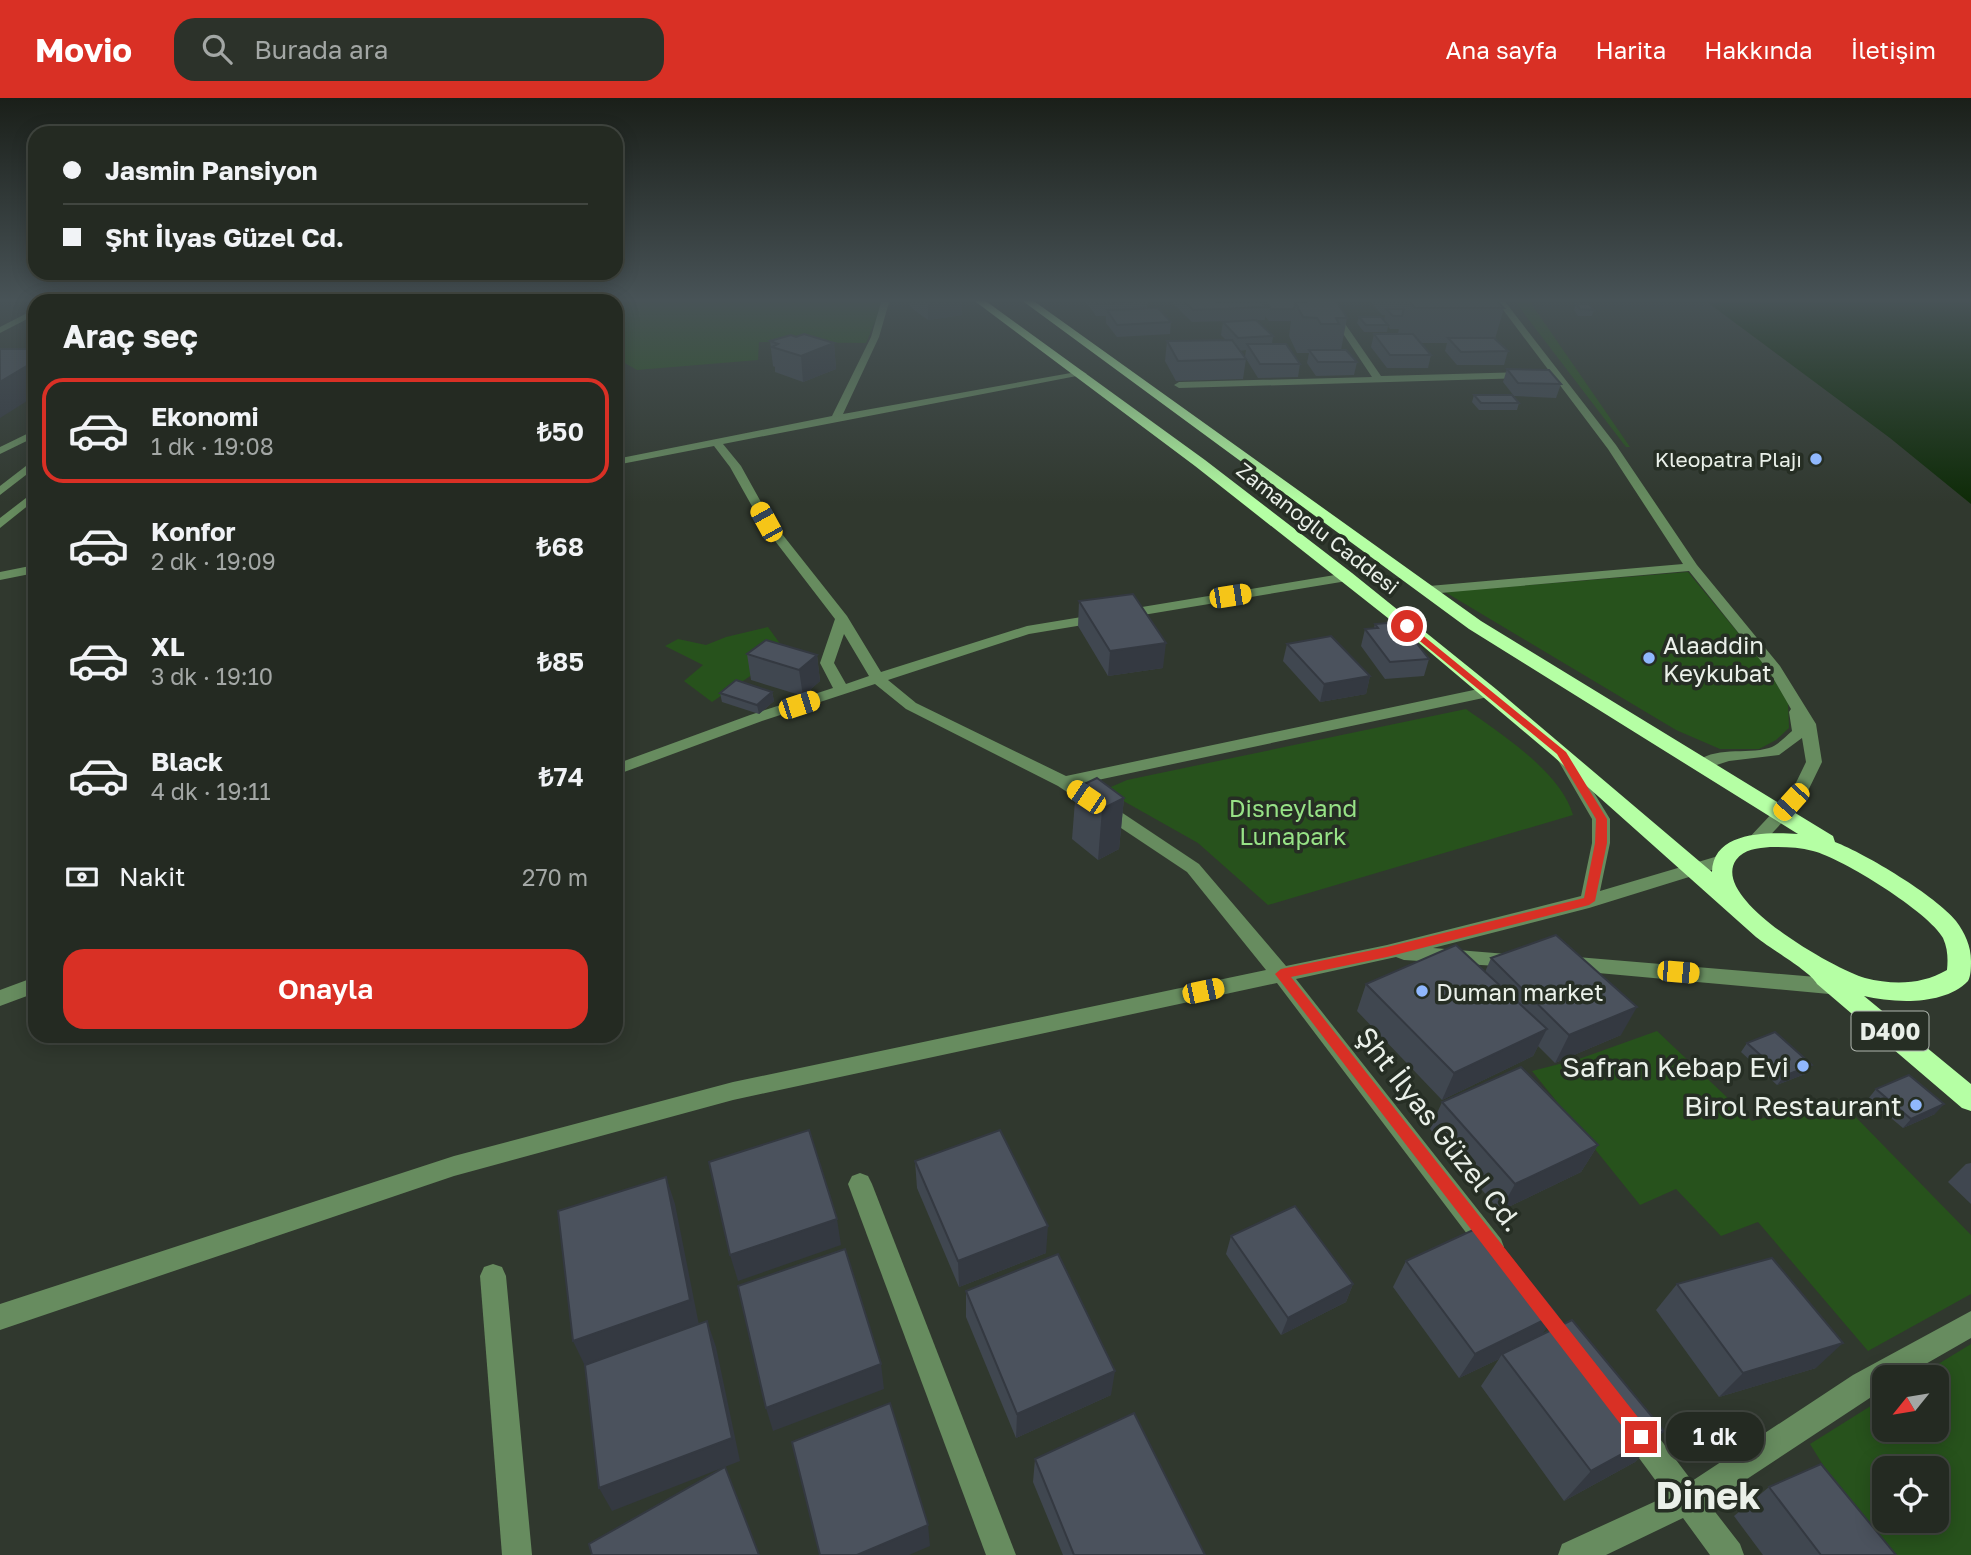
<!DOCTYPE html>
<html lang="tr">
<meta charset="utf-8">
<style>
body{margin:0;font-family:"Golos Text",sans-serif;background:#2c322a;color:#f1f3f6;height:100vh;display:flex;flex-direction:column;font-size:26px;white-space:nowrap}
*{box-sizing:border-box;margin:0}
p{font-size:23px;color:#a3a7a5}
.icon{flex:none;width:38px;height:38px;fill:none;stroke:currentColor;stroke-width:2;stroke-linecap:round;stroke-linejoin:round}
.map{position:relative;flex:1;overflow:hidden}
.panel{position:absolute;left:28px;top:196px;width:595px;height:749px;display:flex;flex-direction:column;background:#242a22;border-radius:21px;box-shadow:0 4px 18px #0003,0 0 0 2px #414640}
.panel>*{flex:none}
.top-card{position:absolute;left:28px;top:28px;width:595px;height:154px;border-radius:21px;box-shadow:0 4px 18px #0003,0 0 0 2px #414640;display:grid;align-content:center;height:154px;padding:0 35px;background:#242a22}
.needle{width:46px;rotate:240deg}
.tools{position:absolute;left:1872px;top:1267px;display:grid;gap:14px}
.tools a{display:grid;place-items:center;width:77px;height:77px;border-radius:14px;background:#242a22;box-shadow:0 4px 18px #0003,0 0 0 2px #414640;font-size:35px}
.end{position:absolute;width:32px;height:32px;margin:-16px;border:9px solid #d93025;background:#fff;box-shadow:0 0 0 4px #fff}
.from{border-radius:50%}
.bubble{position:absolute;height:49px;border-radius:21px;background:#242a22;box-shadow:0 4px 18px #0003,0 0 0 2px #414640;font-size:23px;font-weight:600;line-height:49px;text-align:center}
.car{position:absolute;width:21px;height:42px;margin:-21px -10px;border-radius:9px;box-shadow:0 0 5px 2px #0007;background:linear-gradient(#f5c518 24%,#345 0 40%,#f5c518 0 76%,#345 0 86%,#f5c518 0)}
.top-card b{display:flex;align-items:center;gap:24px;height:66px;font-size:26px}
.top-card b+b{border-top:2px solid #414640}
.top-card i{width:18px;height:18px;background:#f1f3f6}
ul{padding:0;list-style:none}
li{display:flex;align-items:center;gap:21px;height:105px;margin:0 14px 10px;padding:0 21px;border:4px solid transparent;border-radius:21px}
li div{flex:1}
li b{display:block;font-size:26px}
li em{font-style:normal;font-weight:600}
li.on{border-color:#d93025}
li>.icon{width:63px;height:63px;stroke-width:1.5}
h2{padding:0 35px;font-size:32px;line-height:84px}
.pay{display:flex;align-items:center;gap:18px;height:77px;padding:0 35px;font-size:26px}
.pay p{margin-inline-start:auto}
.action{display:flex;gap:14px;margin-top:auto;padding:14px 35px}
.action a{flex:1;height:80px;border-radius:21px;background:#d93025;color:#fff;font-size:28px;font-weight:600;line-height:80px;text-align:center}
header{display:flex;align-items:center;gap:42px;box-sizing:border-box;height:98px;padding:0 35px;background:#d93025;color:#fff}
header strong{font-size:33px}
nav{display:flex;gap:38px;margin-inline-start:auto;font-size:24px}
.search{width:490px;height:63px;background:#2c322a;display:flex;align-items:center;gap:18px;box-sizing:border-box;padding:0 24px;border-radius:21px;color:#a3a7a5;font-size:26px}
.map>svg:first-child{display:block}
.green{fill:#27521c;fill-rule:evenodd}
.water{fill:#0e2b07}
.lines{fill:none;stroke-linecap:round;stroke-linejoin:round}
.minor{fill:#678c5f;fill-rule:evenodd}
.highway{fill:#b5ffa4;fill-rule:evenodd}
.wall{fill:#404750}
.shaded-wall{fill:#343941}
.building{fill:#4b525d;stroke:#343941;stroke-width:2}
.route{fill:#d93025}
.poi-dot{fill:#90b8fd;stroke:#262e24;stroke-width:2.5}
.labels{text-anchor:middle;dominant-baseline:central;stroke-width:7;stroke-linejoin:round;paint-order:stroke}
.far-poi-label{font-size:21px;fill:#eaf0e9;stroke:#262e24;text-anchor:end}
.far-street-label{font-size:21px;fill:#eaf0e9;stroke:#262e24}
.shield{fill:#262e24;stroke:#afb6ae;stroke-width:2}
.shield-label{font-size:23px;font-weight:bold;fill:#eaf0e9}
.poi-label{font-size:24px;fill:#eaf0e9;stroke:#262e24;text-anchor:start}
.park-label{font-size:24px;fill:#97e286;stroke:#262e24}
.near-poi-label{font-size:28px;fill:#eaf0e9;stroke:#262e24;text-anchor:end}
.near-street-label{font-size:28px;fill:#eaf0e9;stroke:#262e24}
.near-district-label{font-size:38px;font-weight:bold;fill:#eaf0e9;stroke:#262e24}
</style>
<header>
<strong>Movio</strong>
<div class="search"><svg class="icon" aria-label="search" viewBox="0 0 24 24"><circle cx="10" cy="10" r="6"/><path d="M15 15l6 6"/></svg>Burada ara</div>
<nav><a>Ana sayfa</a><a>Harita</a><a>Hakkında</a><a>İletişim</a></nav>
</header>
<div class="map">
<svg width="1971" height="1457" viewBox="0 0 1971 1457">
<rect width="100%" height="100%" fill="#30382e"/>
<g class="green">
<path d="M581,201H882L881,210L866,245L759,244L758,262L637,272L616,260V203Z"/>
<path d="M1513,201H1528L1630,349H1626Z"/>
<path d="M1688,474L1767,570L1788,605L1789,630L1776,642L1759,651H1720L1676,632L1445,494Z"/>
<path d="M768,529L786,554L712,604L684,583L703,567L665,548L678,541L706,547L726,539Z"/>
<path d="M1466,611C1501,636 1561,674 1573,717L1268,807L1198,745L1104,692L1127,682Z"/>
<path d="M1657,933L1752,1023L1838,1001L1971,1137V1196L1868,1253L1758,1124L1721,1138L1676,1091L1640,1107L1532,973L1579,961Z"/>
<path d="M1971,1246V1457H1879L1810,1346L1885,1299V1332H1937V1279H1917ZM1885,1370H1937V1423H1885Z"/>
</g>
<path class="water" d="M1703,201H1971V406L1890,340Z"/>
<g class="lines">
<g class="minor">
<path d="M232,201H243L231,203Z"/>
<path d="M882,201H890L879,239L843,316L1082,273L1087,276L723,346L741,368L771,422L847,518L881,574L1027,528L1347,475L1354,479L1347,483L1029,536L888,582L916,605L1066,678L1488,589L1496,594L1488,599L1079,686L1199,766L1286,868L1387,847L1581,798L1592,745V721L1555,657L1563,652L1571,657L1610,721V745L1600,793L1725,756L1731,758L1734,762L1731,766L1589,810L1433,850L1519,857L1522,862L1519,867L1512,869L1404,862L1396,859L1296,881L1501,1141L1504,1149L1501,1157L1492,1161L1483,1157L1277,885L733,1002L454,1078L0,1232V1206L454,1058L733,984L1266,872L1187,774L1058,688L906,611L875,586L762,623L616,677V666L750,617L833,590L820,565L835,521L762,426L730,369L714,348L616,367V361L832,318L871,239ZM844,536L869,578L846,586L834,565Z"/>
<path d="M1075,201L1058,204L1054,202L1055,201Z"/>
<path d="M1320,201H1328L1381,278L1529,274L1534,277L1529,280L1179,290L1174,287L1179,284L1372,279Z"/>
<path d="M1495,201H1503L1616,347L1697,467L1780,568L1816,626L1822,664L1804,701L1762,746H1750L1747,742L1791,695L1806,664L1802,640L1779,657L1729,663L1701,672L1695,671L1693,667C1712,647 1746,657 1769,650C1778,647 1785,639 1792,633L1789,614L1791,611L1769,573L1689,473L1429,496L1422,492L1429,488L1683,466L1608,351Z"/>
<path d="M35,211V217L0,235V229Z"/>
<path d="M35,332V339L0,356V349Z"/>
<path d="M35,361V370L0,397V388Z"/>
<path d="M35,393V402L0,430V420Z"/>
<path d="M35,467V475L0,482V474Z"/>
<path d="M1565,858L1840,881L1847,884L1850,889L1847,894L1840,897L1565,872L1558,870L1555,865L1558,860Z"/>
<path d="M35,879V895L0,908V892Z"/>
<path d="M860,1075L868,1078L872,1086L1016,1457H986L848,1086L852,1078Z"/>
<path d="M493,1166L502,1169L506,1178L532,1457H502L480,1178L484,1169Z"/>
<path d="M1971,1213V1240L1903,1279H1885V1290L1709,1406L1740,1446L1744,1457H1710L1683,1420L1606,1457H1558L1562,1446L1667,1398L1625,1341L1621,1331L1625,1321L1635,1317L1645,1321L1692,1383L1853,1277Z"/>
</g>
<path class="highway" d="M972,201H983L1205,362L1352,475L1496,591L1712,774C1713,733 1768,734 1798,736L1469,531L1020,201H1031L1481,523L1833,738L1835,744C1866,756 1936,798 1956,823C1965,835 1971,848 1971,863C1971,869 1971,878 1968,883C1944,908 1894,905 1864,898L1971,986V1013L1962,1010L1817,886C1810,873 1772,852 1756,839L1553,658L1412,539L1195,368ZM1770,749C1784,749 1799,749 1813,753C1842,760 1930,815 1943,840C1948,851 1948,862 1947,872C1921,887 1893,887 1865,880C1836,872 1709,801 1736,762C1744,751 1758,750 1770,749Z"/>
</g>
<g class="wall">
<path d="M153,201H216L213,203H150Z"/>
<path d="M910,201H962V217L928,222L910,209Z"/>
<path d="M1086,201H1146L1148,203L1147,210L1171,224L1170,236L1117,239L1106,225V218H1096L1086,204Z"/>
<path d="M1168,201H1213L1216,204L1264,207L1265,202H1270V201H1335L1347,220L1341,252L1357,264L1354,277L1316,278L1307,265L1309,255H1297L1289,238L1291,223H1269L1265,218V222L1192,224Z"/>
<path d="M1373,201H1494L1504,210L1495,241L1508,253L1504,267H1457L1445,253L1447,245H1420L1431,257L1428,270H1387L1371,249L1374,236H1400L1398,235L1399,231H1390L1388,228L1387,234H1364L1357,225L1359,219L1384,223L1385,217H1382L1372,206Z"/>
<path d="M1576,206L1594,212L1592,218H1578L1574,212Z"/>
<path d="M1223,224L1273,238L1272,246L1300,266L1298,279L1258,280L1245,259L1246,252L1240,253L1246,261L1243,281L1176,283L1165,263L1167,243L1226,242L1221,237Z"/>
<path d="M796,239L834,245L836,271L803,284L775,274V269L773,268L770,243Z"/>
<path d="M1507,271L1561,286L1556,300L1514,298L1503,284Z"/>
<path d="M1474,297L1519,305L1517,312H1479L1472,304Z"/>
<path d="M1079,503L1163,570L1108,578L1078,528Z"/>
<path d="M1375,526L1429,561L1424,578L1385,581L1361,548L1365,531L1374,530Z"/>
<path d="M1287,546L1370,578L1366,596L1320,604L1283,563Z"/>
<path d="M747,556L817,557L820,583L803,598L751,582Z"/>
<path d="M772,594L774,603L759,616L722,604L720,595Z"/>
<path d="M1076,690L1124,700L1119,751L1098,762L1072,741Z"/>
<path d="M1491,860L1621,937L1555,965L1538,948L1533,958L1442,1002L1357,913L1366,886L1485,874Z"/>
<path d="M1747,945L1805,976L1777,987L1741,954Z"/>
<path d="M1876,991L1935,1016L1903,1030L1868,1001Z"/>
<path d="M1442,1004L1598,1047L1581,1074L1500,1113L1430,1031Z"/>
<path d="M915,1063L1046,1155L959,1189L917,1090Z"/>
<path d="M1971,1065V1106L1948,1084L1966,1066Z"/>
<path d="M1231,1138L1353,1186L1346,1204L1281,1237L1226,1156Z"/>
<path d="M1406,1163L1556,1216L1542,1236L1664,1333L1635,1364L1564,1403L1481,1288L1499,1261L1459,1280L1393,1189Z"/>
<path d="M1677,1186L1816,1270L1719,1299L1656,1212Z"/>
<path d="M966,1193L1111,1297L1016,1340L966,1219Z"/>
<path d="M1035,1361L1205,1457H1063L1033,1384Z"/>
<path d="M1769,1389L1896,1457H1763L1734,1418Z"/>
</g>
<g class="shaded-wall">
<path d="M85,201H96V203H81Z"/>
<path d="M186,201H196L197,203H184Z"/>
<path d="M206,201H216L213,203H207Z"/>
<path d="M928,201H962V217L928,222Z"/>
<path d="M834,245L836,271L803,284L801,258Z"/>
<path d="M35,263V298L0,320V284Z"/>
<path d="M1166,545L1163,570L1108,578L1110,553Z"/>
<path d="M817,557L820,583L803,598L799,572Z"/>
<path d="M1370,578L1366,596L1320,604L1324,586Z"/>
<path d="M772,594L774,603L759,616L757,607Z"/>
<path d="M1124,700L1119,751L1098,762L1102,711Z"/>
<path d="M1637,909L1621,937L1555,965L1569,937Z"/>
<path d="M1547,931L1533,958L1442,1002L1454,975Z"/>
<path d="M1812,967L1805,976L1777,987L1784,978Z"/>
<path d="M1944,1006L1935,1016L1903,1030L1911,1021Z"/>
<path d="M1598,1047L1581,1074L1500,1113L1515,1086Z"/>
<path d="M666,1079L675,1106L699,1227L585,1268L573,1243Z"/>
<path d="M837,1121L841,1147L738,1183L730,1157Z"/>
<path d="M1048,1128L1046,1155L959,1189L958,1163Z"/>
<path d="M1353,1186L1346,1204L1281,1237L1288,1220Z"/>
<path d="M1556,1216L1539,1241L1502,1256L1499,1261L1459,1280L1475,1256Z"/>
<path d="M707,1223L716,1249L740,1363L612,1413L599,1390Z"/>
<path d="M1843,1245L1816,1270L1719,1299L1743,1275Z"/>
<path d="M881,1266L884,1291L773,1333L766,1310Z"/>
<path d="M1115,1273L1111,1297L1016,1340L1017,1316Z"/>
<path d="M1664,1333L1635,1364L1564,1403L1591,1373Z"/>
<path d="M928,1427L930,1448L909,1457H857Z"/>
</g>
<g class="building">
<path d="M57,201H85L81,203H53Z"/>
<path d="M153,201H186L184,203H150Z"/>
<path d="M1094,201H1146L1148,203L1097,206Z"/>
<path d="M1182,201H1213L1216,204L1260,203L1267,209L1193,212Z"/>
<path d="M1306,201H1335L1347,220H1336L1339,226H1321L1317,220L1303,219L1295,204H1307Z"/>
<path d="M1407,201H1494L1504,210H1415Z"/>
<path d="M1265,202H1303V204H1295L1294,211H1271Z"/>
<path d="M1576,206H1589L1594,212L1580,211Z"/>
<path d="M1158,210L1171,224L1117,227L1107,212Z"/>
<path d="M1386,211H1404L1402,218H1393Z"/>
<path d="M1359,219H1381L1388,227H1366Z"/>
<path d="M1256,222L1273,238L1238,240L1223,224Z"/>
<path d="M804,236L834,245L801,258L772,249L778,246L770,243L791,237L796,239Z"/>
<path d="M1374,236H1413L1431,257H1390Z"/>
<path d="M1448,240H1494L1508,253L1461,254Z"/>
<path d="M1232,242L1246,261L1178,263L1167,243Z"/>
<path d="M1247,246H1286L1300,266H1260Z"/>
<path d="M0,251H35V263L0,284Z"/>
<path d="M1309,252H1346L1357,264H1318Z"/>
<path d="M1507,271L1549,272L1561,286L1518,285Z"/>
<path d="M1474,297H1512L1519,305H1481Z"/>
<path d="M1133,496L1166,545L1110,553L1079,503Z"/>
<path d="M1400,524L1429,561L1390,564L1365,531L1378,530L1375,526Z"/>
<path d="M1331,538L1370,578L1324,586L1287,546Z"/>
<path d="M766,542L817,557L799,572L747,556Z"/>
<path d="M736,582L772,594L757,607L720,595Z"/>
<path d="M1097,680L1124,700L1102,711L1076,690Z"/>
<path d="M1556,837L1637,909L1569,937L1491,860Z"/>
<path d="M1456,847L1547,931L1454,975L1366,886Z"/>
<path d="M1775,934L1812,967L1784,978L1747,945Z"/>
<path d="M1521,969L1598,1047L1515,1086L1442,1004Z"/>
<path d="M1909,977L1944,1006L1911,1021L1876,991Z"/>
<path d="M809,1032L837,1121L730,1157L709,1064Z"/>
<path d="M1000,1032L1048,1128L958,1163L915,1063Z"/>
<path d="M666,1079L690,1202L573,1243L558,1113Z"/>
<path d="M1295,1108L1353,1186L1288,1220L1231,1138Z"/>
<path d="M1484,1127L1556,1216L1475,1256L1406,1163Z"/>
<path d="M845,1151L881,1266L766,1310L738,1188Z"/>
<path d="M1058,1156L1115,1273L1017,1316L966,1193Z"/>
<path d="M1772,1160L1843,1245L1743,1275L1677,1186Z"/>
<path d="M1572,1222L1664,1333L1591,1373L1502,1256Z"/>
<path d="M707,1223L732,1340L599,1390L585,1267Z"/>
<path d="M890,1305L928,1427L857,1457H820L792,1344Z"/>
<path d="M1134,1315L1205,1457H1074L1035,1361Z"/>
<path d="M1821,1366L1896,1457H1821L1769,1389Z"/>
<path d="M725,1369L759,1457H592L589,1446Z"/>
</g>
<linearGradient id="sky" x2="0" y2="1"><stop stop-color="#1a1f19"/><stop offset="0.5" stop-color="#485357"/><stop offset="1" stop-color="#485357" stop-opacity="0"/></linearGradient>
<rect width="1971" height="405" fill="url(#sky)"/>
<path class="route" d="M1404,527H1410L1566,654L1607,721V745L1595,803L1589,807L1387,859L1291,879L1648,1332L1650,1339L1648,1345L1641,1348L1635,1345L1275,876L1281,871L1387,849L1584,800L1595,745L1596,721L1557,656L1404,530Z"/>
<g class="poi-dot">
<circle cx="1816" cy="361" r="7"/>
<circle cx="1649" cy="560" r="7"/>
<circle cx="1422" cy="893" r="7"/>
<circle cx="1803" cy="968" r="7"/>
<circle cx="1916" cy="1007" r="7"/>
</g>
<g class="labels">
<g class="far-poi-label">
<text x="1802" y="361">Kleopatra Plajı</text>
</g>
<g class="far-street-label">
<text transform="translate(1318 430) rotate(38)">Zamanoğlu Caddesi</text>
</g>
<rect class="shield" x="1851.5" y="913.5" width="77" height="39" rx="5"/>
<g class="shield-label">
<text x="1890" y="933">D400</text>
</g>
<g class="poi-label">
<text x="1663" y="546">Alaaddin<tspan x="1663" dy="28">Keykubat</tspan></text>
<text x="1436" y="893">Duman market</text>
</g>
<g class="park-label">
<text x="1293" y="709">Disneyland<tspan x="1293" dy="28">Lunapark</tspan></text>
</g>
<g class="near-poi-label">
<text x="1789" y="968">Safran Kebap Evi</text>
<text x="1902" y="1007">Birol Restaurant</text>
</g>
<g class="near-street-label">
<text transform="translate(1440 1031) rotate(52)">Şht İlyas Güzel Cd.</text>
</g>
<g class="near-district-label">
<text x="1708" y="1396">Dinek</text>
</g>
</g>
</svg>
<div class="tools">
<a><svg class="needle" viewBox="-14 -14 28 28"><path d="M0-13l5 13h-10z" fill="#e53935"/><path d="M0 13l5-13h-10z" fill="#a3a7a5"/></svg></a>
<a><svg class="icon" aria-label="locate" viewBox="0 0 24 24"><circle cx="12" cy="12" r="6"/><path d="M12 2v4M12 18v4M2 12h4M18 12h4"/></svg></a>
</div>
<i class="end from" style="left:1407px;top:528px"></i>
<i class="end" style="left:1641px;top:1339px"></i>
<div class="bubble" style="left:1666px;top:1314px;width:98px">1 dk</div>
<i class="car" style="left:766px;top:424px;rotate:331deg"></i>
<i class="car" style="left:1230px;top:498px;rotate:81deg"></i>
<i class="car" style="left:799px;top:607px;rotate:72deg"></i>
<i class="car" style="left:1086px;top:699px;rotate:304deg"></i>
<i class="car" style="left:1791px;top:704px;rotate:222deg"></i>
<i class="car" style="left:1678px;top:874px;rotate:95deg"></i>
<i class="car" style="left:1203px;top:893px;rotate:78deg"></i>
<div class="top-card">
<b><i class="from"></i>Jasmin Pansiyon</b>
<b><i></i>Şht İlyas Güzel Cd.</b>
</div>
<section class="panel">
<h2>Araç seç</h2>
<ul>
<li class="on"><svg class="icon" aria-label="car" viewBox="0 0 24 24"><path d="M5 17H2v-5l4-1 3-4h7l3 4 3 1v5h-3M9 17h6M6 11h13"/><circle cx="7" cy="17" r="2"/><circle cx="17" cy="17" r="2"/></svg><div><b>Ekonomi</b><p>1 dk · 19:08</p></div><em>₺50</em></li>
<li><svg class="icon" aria-label="car" viewBox="0 0 24 24"><path d="M5 17H2v-5l4-1 3-4h7l3 4 3 1v5h-3M9 17h6M6 11h13"/><circle cx="7" cy="17" r="2"/><circle cx="17" cy="17" r="2"/></svg><div><b>Konfor</b><p>2 dk · 19:09</p></div><em>₺68</em></li>
<li><svg class="icon" aria-label="car" viewBox="0 0 24 24"><path d="M5 17H2v-5l4-1 3-4h7l3 4 3 1v5h-3M9 17h6M6 11h13"/><circle cx="7" cy="17" r="2"/><circle cx="17" cy="17" r="2"/></svg><div><b>XL</b><p>3 dk · 19:10</p></div><em>₺85</em></li>
<li><svg class="icon" aria-label="car" viewBox="0 0 24 24"><path d="M5 17H2v-5l4-1 3-4h7l3 4 3 1v5h-3M9 17h6M6 11h13"/><circle cx="7" cy="17" r="2"/><circle cx="17" cy="17" r="2"/></svg><div><b>Black</b><p>4 dk · 19:11</p></div><em>₺74</em></li>
</ul>
<div class="pay"><svg class="icon" aria-label="cash" viewBox="0 0 24 24"><path d="M3 7h18v10H3z"/><circle cx="12" cy="12" r="2"/></svg>Nakit<p>270 m</p></div>
<div class="action"><a>Onayla</a></div>
</section>
</div>
